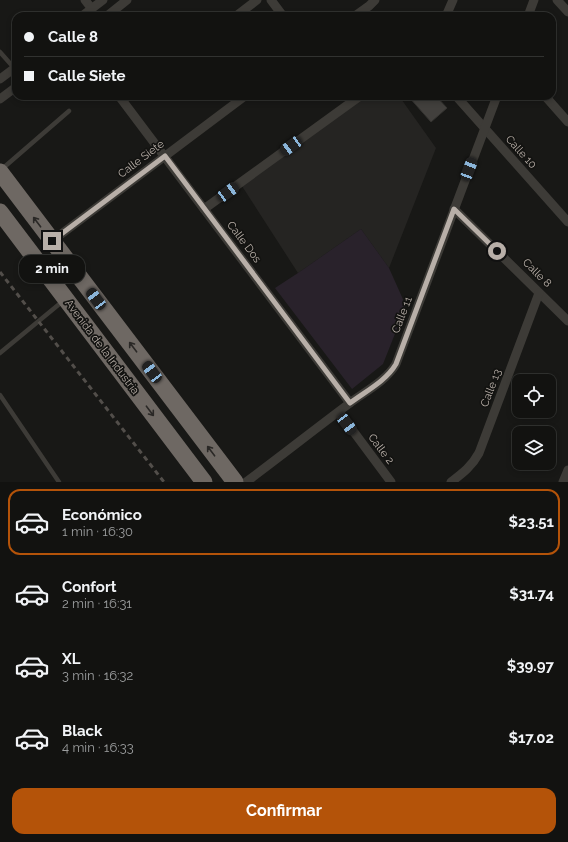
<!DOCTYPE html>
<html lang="es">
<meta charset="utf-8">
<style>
body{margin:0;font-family:Raleway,sans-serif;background:#1f201e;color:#f1f3f6;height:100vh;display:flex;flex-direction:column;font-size:15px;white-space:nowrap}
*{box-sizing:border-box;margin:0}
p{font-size:13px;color:#9c9e9f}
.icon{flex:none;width:22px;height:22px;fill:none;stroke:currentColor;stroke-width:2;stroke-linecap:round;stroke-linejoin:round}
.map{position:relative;height:482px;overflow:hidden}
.drawer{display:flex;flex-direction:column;background:#121210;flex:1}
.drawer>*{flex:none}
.hud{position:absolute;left:12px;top:12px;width:544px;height:88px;border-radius:12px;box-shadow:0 2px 6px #0003,0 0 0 1px #313230;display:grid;align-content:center;height:88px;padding:0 12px;background:#121210}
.tools{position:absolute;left:512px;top:374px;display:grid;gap:8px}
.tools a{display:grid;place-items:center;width:44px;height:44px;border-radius:8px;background:#121210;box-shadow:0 2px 6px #0003,0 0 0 1px #313230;font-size:20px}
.end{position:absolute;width:18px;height:18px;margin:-9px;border:5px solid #b8afa8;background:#111;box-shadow:0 0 0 2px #111}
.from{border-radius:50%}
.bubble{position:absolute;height:28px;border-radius:12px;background:#121210;box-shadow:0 2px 6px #0003,0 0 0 1px #313230;font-size:13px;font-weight:700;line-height:28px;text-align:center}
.car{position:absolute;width:12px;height:24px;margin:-12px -6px;border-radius:5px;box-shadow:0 0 3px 1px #0007;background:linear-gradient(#222 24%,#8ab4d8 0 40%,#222 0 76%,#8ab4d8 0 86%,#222 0)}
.hud b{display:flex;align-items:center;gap:14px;height:38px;font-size:15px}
.hud b+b{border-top:1px solid #313230}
.hud i{width:10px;height:10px;background:#f1f3f6}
ul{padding:7px 0 0;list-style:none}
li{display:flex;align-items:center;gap:12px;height:66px;margin:0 8px 6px;padding:0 4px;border:2px solid transparent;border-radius:12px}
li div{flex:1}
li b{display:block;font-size:15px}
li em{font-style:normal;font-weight:700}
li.current{border-color:#b45309}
li>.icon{width:36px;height:36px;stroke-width:1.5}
.primary-button{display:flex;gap:8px;margin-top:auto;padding:8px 12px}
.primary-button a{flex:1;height:46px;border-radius:12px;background:#b45309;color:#fff;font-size:16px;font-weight:700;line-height:46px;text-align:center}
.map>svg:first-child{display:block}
.built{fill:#252422}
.green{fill:#29222b}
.building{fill:#42403d;stroke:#343330}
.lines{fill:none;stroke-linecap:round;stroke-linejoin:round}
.lane{stroke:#3d3b37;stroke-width:4.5}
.street{stroke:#3d3b37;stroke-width:9}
.highway{stroke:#6e6863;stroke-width:17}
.rail{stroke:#524e4a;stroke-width:3;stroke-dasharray:5 4;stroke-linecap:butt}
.oneway{stroke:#2a2826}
.route{stroke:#b8afa8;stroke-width:5}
.labels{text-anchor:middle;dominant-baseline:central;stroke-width:3.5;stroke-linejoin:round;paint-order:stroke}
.street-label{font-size:11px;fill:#b8afa8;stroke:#131311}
</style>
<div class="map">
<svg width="568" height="482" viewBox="0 0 568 482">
<rect width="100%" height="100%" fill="#181816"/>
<path class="built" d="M360,96H399L436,148L389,268L361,229L298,273L240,183Z"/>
<path class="green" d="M361,229L389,268L406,306L383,364L352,389L275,288L298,273Z"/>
<path class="building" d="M408,96H436L447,108L431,122Z"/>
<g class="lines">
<g class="lane">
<path d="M0,52L15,69"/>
<path d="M2,169L69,111"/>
<path d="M0,353L63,301"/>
<path d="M0,395L59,482"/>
</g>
<g class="street">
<path d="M85,0L92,9"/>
<path d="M271,0L283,16"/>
<path d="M557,0L568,12"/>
<path d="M82,16L103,0"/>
<path d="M107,16L127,0"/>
<path d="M236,16L257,0"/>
<path d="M355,16L369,6L375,0"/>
<path d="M446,16L453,0"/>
<path d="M528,16L534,0"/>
<path d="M0,79L16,67"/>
<path d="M119,96L350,403"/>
<path d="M456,96L568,222"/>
<path d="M545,96L568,122"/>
<path d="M0,99L16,87"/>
<path d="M204,209L360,96"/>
<path d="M454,209L568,321"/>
<path d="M52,241L245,96"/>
<path d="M339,412L391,482"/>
<path d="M246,482C281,456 315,429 350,403C366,391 386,381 396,364L497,96"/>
<path d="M451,482C463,473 472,466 479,453L539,293"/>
<path d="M563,482L568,470"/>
</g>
<g class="highway">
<path d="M0,172L235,482"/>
<path d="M0,212L204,482"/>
</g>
<path class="rail" d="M0,272L164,482"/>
</g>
<defs><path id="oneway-shaft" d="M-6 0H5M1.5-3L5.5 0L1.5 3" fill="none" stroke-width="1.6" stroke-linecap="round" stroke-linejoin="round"/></defs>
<g class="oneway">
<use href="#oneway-shaft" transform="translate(37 222) rotate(-127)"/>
<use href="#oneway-shaft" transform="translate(133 347) rotate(-127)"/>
<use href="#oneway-shaft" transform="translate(150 411) rotate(53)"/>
<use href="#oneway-shaft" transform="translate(211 451) rotate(-127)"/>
</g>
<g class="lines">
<path class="route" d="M52,241L165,156L350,403C366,391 386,381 396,364L454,209L497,251"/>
</g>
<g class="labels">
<g class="street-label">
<text transform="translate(521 152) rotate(48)">Calle 10</text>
<text transform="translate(141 159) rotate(-37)">Calle Siete</text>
<text transform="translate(244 242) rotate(53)">Calle Dos</text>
<text transform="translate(537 273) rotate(45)">Calle 8</text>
<text transform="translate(402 315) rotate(-69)">Calle 11</text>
<text transform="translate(102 347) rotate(53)">Avenida de la Industria</text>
<text transform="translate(491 388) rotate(-69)">Calle 13</text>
<text transform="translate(381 449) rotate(53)">Calle 2</text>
</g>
</g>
</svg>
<div class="tools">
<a><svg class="icon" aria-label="locate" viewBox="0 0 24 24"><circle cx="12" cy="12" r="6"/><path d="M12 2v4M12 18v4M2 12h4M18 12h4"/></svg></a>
<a><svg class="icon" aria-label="layers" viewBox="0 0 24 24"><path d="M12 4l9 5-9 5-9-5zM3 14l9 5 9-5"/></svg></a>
</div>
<i class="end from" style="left:497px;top:251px"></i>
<i class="end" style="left:52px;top:241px"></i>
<div class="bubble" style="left:19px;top:255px;width:66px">2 min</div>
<i class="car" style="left:291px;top:146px;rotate:234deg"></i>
<i class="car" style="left:469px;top:169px;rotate:21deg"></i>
<i class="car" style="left:228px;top:192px;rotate:54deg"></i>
<i class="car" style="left:96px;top:299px;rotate:323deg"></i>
<i class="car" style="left:152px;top:372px;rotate:323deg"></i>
<i class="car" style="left:347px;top:424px;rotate:143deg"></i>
<div class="hud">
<b><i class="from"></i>Calle 8</b>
<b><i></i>Calle Siete</b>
</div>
</div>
<section class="drawer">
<ul>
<li class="current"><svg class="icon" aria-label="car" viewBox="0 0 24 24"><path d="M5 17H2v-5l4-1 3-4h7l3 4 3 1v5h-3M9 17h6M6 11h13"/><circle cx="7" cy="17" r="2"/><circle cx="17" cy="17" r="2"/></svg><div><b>Económico</b><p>1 min · 16:30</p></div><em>$23.51</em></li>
<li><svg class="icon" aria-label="car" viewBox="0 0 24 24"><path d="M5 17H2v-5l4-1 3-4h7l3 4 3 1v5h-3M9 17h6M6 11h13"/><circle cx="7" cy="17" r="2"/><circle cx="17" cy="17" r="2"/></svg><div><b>Confort</b><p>2 min · 16:31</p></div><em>$31.74</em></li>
<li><svg class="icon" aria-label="car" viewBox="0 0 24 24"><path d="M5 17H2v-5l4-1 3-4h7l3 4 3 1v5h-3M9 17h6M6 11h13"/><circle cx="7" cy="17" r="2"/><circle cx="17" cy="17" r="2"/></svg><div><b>XL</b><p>3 min · 16:32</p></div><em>$39.97</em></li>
<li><svg class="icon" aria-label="car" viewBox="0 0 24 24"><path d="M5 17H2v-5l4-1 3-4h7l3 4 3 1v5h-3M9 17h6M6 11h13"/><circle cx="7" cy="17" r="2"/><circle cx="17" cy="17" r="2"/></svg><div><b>Black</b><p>4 min · 16:33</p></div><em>$17.02</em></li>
</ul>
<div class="primary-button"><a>Confirmar</a></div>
</section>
